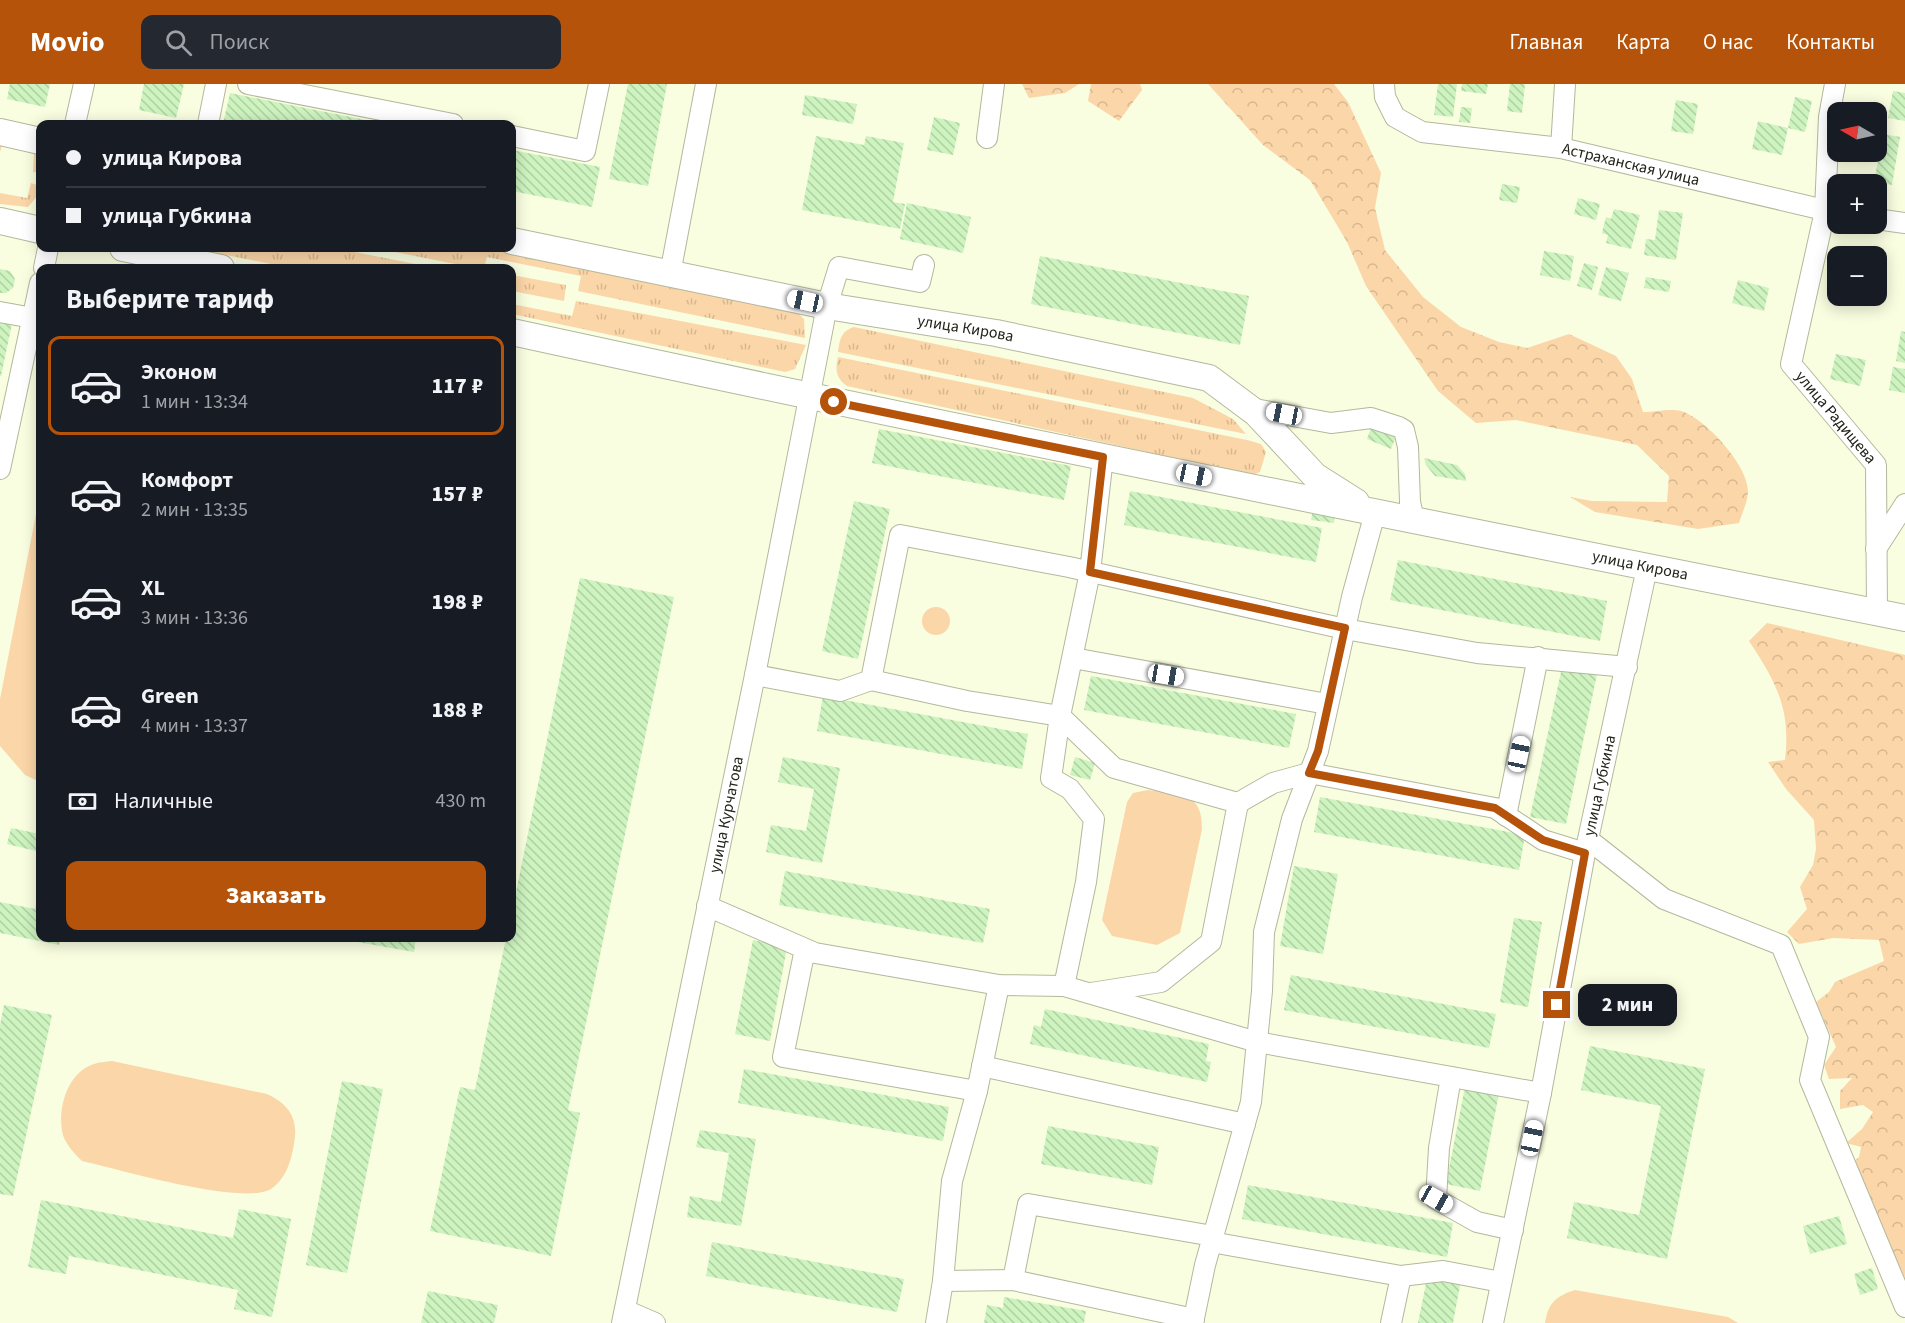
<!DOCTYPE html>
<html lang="ru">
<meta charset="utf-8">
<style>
body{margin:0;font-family:"Source Sans 3",sans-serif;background:#242831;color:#f1f3f6;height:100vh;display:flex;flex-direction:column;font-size:22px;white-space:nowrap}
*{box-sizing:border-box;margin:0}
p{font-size:20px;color:#9ea1a6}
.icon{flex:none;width:33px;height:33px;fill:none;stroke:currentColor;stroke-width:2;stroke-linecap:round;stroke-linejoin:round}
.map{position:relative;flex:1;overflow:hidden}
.drawer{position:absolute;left:36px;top:180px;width:480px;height:678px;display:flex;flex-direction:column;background:#171b24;border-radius:12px;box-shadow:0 3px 15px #0003}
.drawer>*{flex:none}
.hud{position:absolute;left:36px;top:36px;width:480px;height:132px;border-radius:12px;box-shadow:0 3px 15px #0003;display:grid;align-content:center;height:132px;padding:0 30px;background:#171b24}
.needle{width:39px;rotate:279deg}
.fabs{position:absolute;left:1827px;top:18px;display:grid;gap:12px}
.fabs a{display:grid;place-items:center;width:60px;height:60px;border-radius:12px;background:#171b24;box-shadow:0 3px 15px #0003;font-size:30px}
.end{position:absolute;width:27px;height:27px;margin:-14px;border:8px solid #b45309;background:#fff;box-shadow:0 0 0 3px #fff}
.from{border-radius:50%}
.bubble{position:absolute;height:42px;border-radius:12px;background:#171b24;box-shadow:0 3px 15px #0003;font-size:20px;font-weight:800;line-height:42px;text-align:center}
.car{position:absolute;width:18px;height:36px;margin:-18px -9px;border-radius:8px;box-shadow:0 0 4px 2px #0007;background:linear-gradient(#fff 24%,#345 0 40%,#fff 0 76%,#345 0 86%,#fff 0)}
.hud b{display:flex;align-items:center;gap:21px;height:57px;font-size:22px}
.hud b+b{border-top:2px solid #363941}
.hud i{width:15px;height:15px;background:#f1f3f6}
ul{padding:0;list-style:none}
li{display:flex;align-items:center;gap:18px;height:99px;margin:0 12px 9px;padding:0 18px;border:3px solid transparent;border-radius:12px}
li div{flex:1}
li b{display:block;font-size:22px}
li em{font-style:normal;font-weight:800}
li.on{border-color:#b45309}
li>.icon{width:54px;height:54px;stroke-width:1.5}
h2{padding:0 30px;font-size:27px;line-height:72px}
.pay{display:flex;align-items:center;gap:15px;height:66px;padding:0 30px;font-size:22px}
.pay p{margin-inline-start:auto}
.button{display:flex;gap:12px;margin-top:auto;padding:12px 30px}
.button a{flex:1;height:69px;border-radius:12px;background:#b45309;color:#fff;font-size:24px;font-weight:800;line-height:69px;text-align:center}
header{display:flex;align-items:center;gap:36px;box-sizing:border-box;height:84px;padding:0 30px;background:#b45309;color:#fff}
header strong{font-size:28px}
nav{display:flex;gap:33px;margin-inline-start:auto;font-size:21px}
.search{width:420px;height:54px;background:#242831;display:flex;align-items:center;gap:15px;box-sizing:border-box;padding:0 21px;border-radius:12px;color:#9ea1a6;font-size:22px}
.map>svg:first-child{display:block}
.grass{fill:url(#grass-tufts)}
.forest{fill:url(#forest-crowns)}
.garden{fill:#fbd6a8}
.building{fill:url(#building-back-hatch)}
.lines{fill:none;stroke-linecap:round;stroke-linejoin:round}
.minor-casing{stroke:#b3b89d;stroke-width:22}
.major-casing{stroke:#b3b89d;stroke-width:28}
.minor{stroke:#fff;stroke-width:20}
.major{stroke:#fff;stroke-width:26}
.route{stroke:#b45309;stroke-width:8}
.labels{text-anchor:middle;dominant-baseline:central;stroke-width:5;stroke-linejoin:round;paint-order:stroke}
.street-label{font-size:16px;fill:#222319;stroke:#f9fee1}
</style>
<header>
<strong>Movio</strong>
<div class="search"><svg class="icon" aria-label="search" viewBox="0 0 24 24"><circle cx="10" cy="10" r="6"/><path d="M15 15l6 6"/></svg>Поиск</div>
<nav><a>Главная</a><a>Карта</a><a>О нас</a><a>Контакты</a></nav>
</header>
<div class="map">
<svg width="1905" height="1239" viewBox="0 0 1905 1239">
<defs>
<pattern id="grass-tufts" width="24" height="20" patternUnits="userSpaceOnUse" patternTransform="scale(1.5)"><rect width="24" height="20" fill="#fbd6a8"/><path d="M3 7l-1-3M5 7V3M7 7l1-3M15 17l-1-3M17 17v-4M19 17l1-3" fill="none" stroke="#d7b790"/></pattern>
<pattern id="forest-crowns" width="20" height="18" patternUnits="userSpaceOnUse" patternTransform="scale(1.5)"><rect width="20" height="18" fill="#fbd6a8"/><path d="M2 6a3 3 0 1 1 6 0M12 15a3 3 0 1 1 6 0" fill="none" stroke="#d7b790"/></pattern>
<pattern id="building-back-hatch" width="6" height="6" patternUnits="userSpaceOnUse" patternTransform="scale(1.5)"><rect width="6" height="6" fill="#cdf3bf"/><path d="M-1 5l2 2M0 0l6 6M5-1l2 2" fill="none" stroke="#b0d0a4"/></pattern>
</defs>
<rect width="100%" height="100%" fill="#f9fee1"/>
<g class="grass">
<path d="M0,55L40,67V89L33,88L34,69L2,62L0,68Z"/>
<path d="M31,99L40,102L39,110L28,123L0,120V109L27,114Z"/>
<path d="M191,164H334L436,184H291Z"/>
<path d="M375,164H501L797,228L804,235L805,254L578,207L581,192L487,173L484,184H475Z"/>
<path d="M512,191L566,201L564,217L512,207Z"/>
<path d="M576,217L806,261L795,285L785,288L512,230V220L572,232Z"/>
<path d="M854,243L1193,314L1233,335L1246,350L838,268C840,255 841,247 854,243Z"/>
<path d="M838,273L1247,356L1261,360L1266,368L1260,388L1252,391L847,302C836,294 835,286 838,273Z"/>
</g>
<g class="forest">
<path d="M1022,0H1079L1065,9L1029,14Z"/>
<path d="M1091,0H1140L1142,6L1119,37L1088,17Z"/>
<path d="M1208,0H1334L1348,18L1381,89L1375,124L1385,166L1423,213L1461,243L1499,258L1527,264L1569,250L1616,272L1632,295L1643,328C1654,328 1670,324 1681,327C1705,334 1748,381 1748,407C1748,417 1742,429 1739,439L1698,445L1595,428L1570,413L1592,417L1667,418L1669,392L1637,361L1516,336L1476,339L1438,307L1366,202L1347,158L1310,96L1263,61Z"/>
<path d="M1767,539L1905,571V1202L1853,1078L1859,1073L1861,1063L1846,1059L1862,1045L1873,1028L1863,1021L1840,1025V1007L1852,994L1829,995L1824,981L1836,963L1816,918L1829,908L1835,898L1884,877L1879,856L1833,854L1799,860L1787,848L1807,825L1800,803L1813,781L1816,765L1814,736L1786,705L1768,678L1785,676C1791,624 1776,598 1749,557Z"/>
</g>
<g class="garden">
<path d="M40,421V698L25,691L0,662V615L36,430Z"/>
<circle cx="936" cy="537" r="14"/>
<path d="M1148,706C1179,711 1203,707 1202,745L1180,849L1157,861L1112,852L1102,836L1127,718L1133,709Z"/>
<path d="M112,977L267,1010C285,1018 297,1031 295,1052C293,1070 288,1094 271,1105C243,1122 118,1085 82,1077C74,1069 64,1059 62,1047C58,1022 68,988 94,980C99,978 106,978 112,977Z"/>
<path d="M1575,1206L1728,1233L1738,1239H1545C1548,1219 1556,1212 1575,1206Z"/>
</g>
<g class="building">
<path d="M10,0H50L45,23L7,15Z"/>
<path d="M144,0H184L176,34L139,26Z"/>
<path d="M628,0H667L648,102L609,95Z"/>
<path d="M1438,0H1457L1453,33L1434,31Z"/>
<path d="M1462,0H1488L1486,10L1461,7Z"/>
<path d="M1510,0H1525L1522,29L1507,27Z"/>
<path d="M1893,7L1905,9V37L1888,34Z"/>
<path d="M230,9L381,39V40H223Z"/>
<path d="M805,11L857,20L853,40L802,31Z"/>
<path d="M1795,13L1812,17L1805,48L1788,44L1782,71L1752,65L1758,37L1788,44Z"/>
<path d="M1676,16L1698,20L1693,50L1671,47Z"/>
<path d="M1461,23L1472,24L1470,39L1459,38Z"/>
<path d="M934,33L960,39L953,71L927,66Z"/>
<path d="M1883,50L1900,53L1892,101L1874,98Z"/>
<path d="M816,52L864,61L866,52L904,59L893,118L905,120L900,145L802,126Z"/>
<path d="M512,66L600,83L592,123L512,107Z"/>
<path d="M1502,100L1520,103L1517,119L1499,116Z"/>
<path d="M1578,114L1600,120L1596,136L1574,130Z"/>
<path d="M907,119L971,133L963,169L900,155Z"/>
<path d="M1614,125L1640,131L1631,165L1606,159L1608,151L1602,149L1606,133L1611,135Z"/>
<path d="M1659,126L1683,129L1676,176L1644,171L1646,155L1655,156Z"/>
<path d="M1544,167L1574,172L1570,197L1540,191Z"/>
<path d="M1857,168L1883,172L1878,199L1876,172H1856Z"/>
<path d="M1040,172L1249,212L1240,261L1031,220Z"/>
<path d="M1584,179L1598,183L1592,206L1577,202Z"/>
<path d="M1606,183L1629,189L1621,217L1598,211Z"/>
<path d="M0,185L10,187L15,195L13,204L6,209H0Z"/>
<path d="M1646,193L1671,197L1669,208L1644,204Z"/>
<path d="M1738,196L1769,204L1764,227L1732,219Z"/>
<path d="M0,232L13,235L1,292H0Z"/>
<path d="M1901,247L1905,248V279L1896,277Z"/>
<path d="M1836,270L1866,276L1860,302L1830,295Z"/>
<path d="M1893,283L1905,285V309L1889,306Z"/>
<path d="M1374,336L1399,345L1391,365L1367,355Z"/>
<path d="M879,345L1071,382L1064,416L872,379Z"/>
<path d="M1424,374L1457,381L1465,390L1466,397L1435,392L1426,381Z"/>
<path d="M1130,407L1322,444L1316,478L1124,441Z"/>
<path d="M854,417L890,425L858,575L822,567Z"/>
<path d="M1313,426L1335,428L1334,439L1311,436Z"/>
<path d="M1398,476L1607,517L1600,557L1390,516Z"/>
<path d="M580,494L674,513L568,1026L580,1029L551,1172L430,1147L460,1003L475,1006L506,854H512V828Z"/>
<path d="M1562,583L1597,590L1566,740L1530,733Z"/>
<path d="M1091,592L1296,630L1289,664L1084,626Z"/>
<path d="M823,612L1028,650L1022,685L817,647Z"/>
<path d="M783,673L840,684L822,779L766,768L771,741L806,747L814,705L778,698Z"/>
<path d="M1075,673L1095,679L1090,696L1070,691Z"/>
<path d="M1320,713L1525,751L1519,786L1314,748Z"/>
<path d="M11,744L40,750V768L7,760Z"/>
<path d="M1294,782L1338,790L1323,870L1280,862Z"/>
<path d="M785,787L990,825L983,859L779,821Z"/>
<path d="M39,805L40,854H61L59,861L0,849V818L35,825Z"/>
<path d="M1514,834L1542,838L1528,923L1500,918Z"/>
<path d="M346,854H416L414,868L346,856Z"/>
<path d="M753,856L787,863L770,957L735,950Z"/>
<path d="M1291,891L1496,930L1489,964L1284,926Z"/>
<path d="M4,921L52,931L13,1112L0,1110V941Z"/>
<path d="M1045,925L1209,960L1206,977L1211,978L1207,998L1030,960L1034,941L1041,943Z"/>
<path d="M1590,962L1705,985L1667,1175L1567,1154L1574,1118L1639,1131L1661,1022L1581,1006Z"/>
<path d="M744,985L949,1023L943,1057L738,1019Z"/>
<path d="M342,997L383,1005L347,1189L306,1181Z"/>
<path d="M1466,998L1500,1004L1480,1107L1446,1100Z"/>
<path d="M1048,1042L1159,1063L1152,1101L1041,1080Z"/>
<path d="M700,1046L756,1055L741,1142L687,1133L690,1112L721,1118L729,1069L696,1063Z"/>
<path d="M1248,1101L1453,1139L1447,1173L1242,1135Z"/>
<path d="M41,1116L233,1154L239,1125L291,1135L272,1233L234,1225L238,1206L69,1172L66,1190L28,1183Z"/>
<path d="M1839,1132L1847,1160L1810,1170L1803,1142Z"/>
<path d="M712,1158L904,1195L897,1228L706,1192Z"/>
<path d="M1872,1184L1878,1205L1860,1211L1854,1190Z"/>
<path d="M1429,1185L1462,1191L1453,1239H1418Z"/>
<path d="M428,1207L498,1221L494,1239H421Z"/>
<path d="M1004,1213L1086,1227L1084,1239H984L987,1221L1003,1224Z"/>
</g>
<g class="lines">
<g class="minor-casing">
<g id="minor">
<path d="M248,0L453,40"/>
<path id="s1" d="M1384,0L1385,13L1395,33L1422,48L1561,64L1837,129"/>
<path id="s2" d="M1835,0L1829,33L1825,127L1791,280L1876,381L1877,528"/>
<path d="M75,40L84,0"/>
<path d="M208,40L216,0"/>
<path d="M512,52L585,67L599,0"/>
<path d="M987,54L994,0"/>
<path d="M1561,64L1565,0"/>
<path d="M1876,135L1905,139"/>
<path d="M44,184L48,164"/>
<path d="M670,190L706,0"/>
<path d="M0,228L33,234"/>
<path d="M1249,324L1331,339L1371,334L1399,343L1404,346L1408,363L1410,418L1414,436"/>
<path d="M0,385L40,199"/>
<path d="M1876,465L1905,420"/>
<path d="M1073,574L1327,620"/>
<path d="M755,591L840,607L871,596L900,451L1069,483L1345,545L1477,569L1627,583"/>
<path d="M871,596L967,617L1060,632L1051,694L1070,705L1094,735L1086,798L1064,902"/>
<path d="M1238,719L1273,699L1309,689L1495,724L1543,756L1585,769"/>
<path d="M1506,732L1538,573"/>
<path d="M1589,756L1664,815L1781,861L1819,953L1810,996L1905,1223"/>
<path d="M707,822L815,869L999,901L1064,902L1257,958L1541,1009"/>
<path d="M805,865L783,973L977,1007"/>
<path d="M1091,909L1161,898L1211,858L1238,719L1114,684L1060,632L1090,488L1103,373"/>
<path d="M982,982L1245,1040"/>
<path d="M1451,993L1439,1064L1436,1115L1477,1138L1513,1146"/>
<path d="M1211,1158L1401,1192"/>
<path d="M1013,1196L1028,1120L1213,1152"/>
<path d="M943,1197L1013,1196L1194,1235"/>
<path d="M625,1226L655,1239"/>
<path id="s3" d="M622,1239L755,591L827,222L839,183L920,198L924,181"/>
<path d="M936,1239L943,1197L952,1097L977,1007L999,901"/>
<path d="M1193,1239L1205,1181L1251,1018L1262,907L1264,848L1292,735L1318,667L1352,513L1375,429"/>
<path d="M1391,1239L1401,1192L1443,1187L1501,1198"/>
<path id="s4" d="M1493,1239L1541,1009L1585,769L1647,484"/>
</g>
</g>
<g class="major-casing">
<g id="major">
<path d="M0,48L40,57"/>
<path d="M0,137L40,146"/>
<path id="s5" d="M512,157L827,222L996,249L1209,294L1256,329L1315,392L1356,418"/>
<path d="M123,164L221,184"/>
<path id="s6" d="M512,248C975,349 1440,442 1905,534"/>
</g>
</g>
<use href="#minor" class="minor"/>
<use href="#major" class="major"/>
</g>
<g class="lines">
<path class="route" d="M834,318L1103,373L1090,488L1345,544L1318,667L1309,689L1495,724L1543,756L1585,769L1557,921"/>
</g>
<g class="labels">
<g class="street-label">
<text stroke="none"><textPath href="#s1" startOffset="278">Астраханская улица</textPath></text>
<text stroke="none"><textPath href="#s5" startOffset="462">улица Кирова</textPath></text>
<text stroke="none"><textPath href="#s2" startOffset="354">улица Радищева</textPath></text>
<text stroke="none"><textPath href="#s6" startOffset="1152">улица Кирова</textPath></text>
<text stroke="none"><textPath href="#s4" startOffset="548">улица Губкина</textPath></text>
<text stroke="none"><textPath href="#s3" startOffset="519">улица Курчатова</textPath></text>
</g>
</g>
</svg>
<div class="fabs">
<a><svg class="needle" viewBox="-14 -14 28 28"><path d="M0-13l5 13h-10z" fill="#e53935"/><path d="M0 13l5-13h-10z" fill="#9ea1a6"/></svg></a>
<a>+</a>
<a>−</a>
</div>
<i class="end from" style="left:834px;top:318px"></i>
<i class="end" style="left:1557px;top:921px"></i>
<div class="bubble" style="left:1578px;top:900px;width:99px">2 мин</div>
<i class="car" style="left:805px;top:217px;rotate:282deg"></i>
<i class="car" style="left:1284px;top:330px;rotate:281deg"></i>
<i class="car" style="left:1194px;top:391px;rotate:102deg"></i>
<i class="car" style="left:1166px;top:591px;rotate:100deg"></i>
<i class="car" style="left:1519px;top:670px;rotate:12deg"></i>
<i class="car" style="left:1532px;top:1054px;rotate:12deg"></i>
<i class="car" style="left:1436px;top:1115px;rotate:119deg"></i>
<div class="hud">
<b><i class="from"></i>улица Кирова</b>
<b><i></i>улица Губкина</b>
</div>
<section class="drawer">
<h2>Выберите тариф</h2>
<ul>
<li class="on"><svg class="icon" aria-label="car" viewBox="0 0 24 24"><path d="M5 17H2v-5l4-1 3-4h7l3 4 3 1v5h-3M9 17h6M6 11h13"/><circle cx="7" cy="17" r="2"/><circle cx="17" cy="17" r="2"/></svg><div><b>Эконом</b><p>1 мин · 13:34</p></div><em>117 ₽</em></li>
<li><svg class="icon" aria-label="car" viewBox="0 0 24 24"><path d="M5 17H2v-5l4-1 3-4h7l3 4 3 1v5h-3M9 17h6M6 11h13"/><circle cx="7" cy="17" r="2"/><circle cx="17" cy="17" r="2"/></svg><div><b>Комфорт</b><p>2 мин · 13:35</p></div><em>157 ₽</em></li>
<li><svg class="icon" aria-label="car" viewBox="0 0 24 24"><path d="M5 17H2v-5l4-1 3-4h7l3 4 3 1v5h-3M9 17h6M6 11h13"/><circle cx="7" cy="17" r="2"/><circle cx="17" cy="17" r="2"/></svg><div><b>XL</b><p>3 мин · 13:36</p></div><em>198 ₽</em></li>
<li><svg class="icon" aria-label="car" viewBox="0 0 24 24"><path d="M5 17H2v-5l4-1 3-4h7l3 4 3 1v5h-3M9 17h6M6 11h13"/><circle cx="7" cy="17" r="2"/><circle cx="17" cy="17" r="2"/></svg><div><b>Green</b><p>4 мин · 13:37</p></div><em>188 ₽</em></li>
</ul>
<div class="pay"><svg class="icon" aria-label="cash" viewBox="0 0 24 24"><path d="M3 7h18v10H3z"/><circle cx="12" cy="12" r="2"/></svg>Наличные<p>430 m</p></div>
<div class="button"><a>Заказать</a></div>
</section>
</div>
